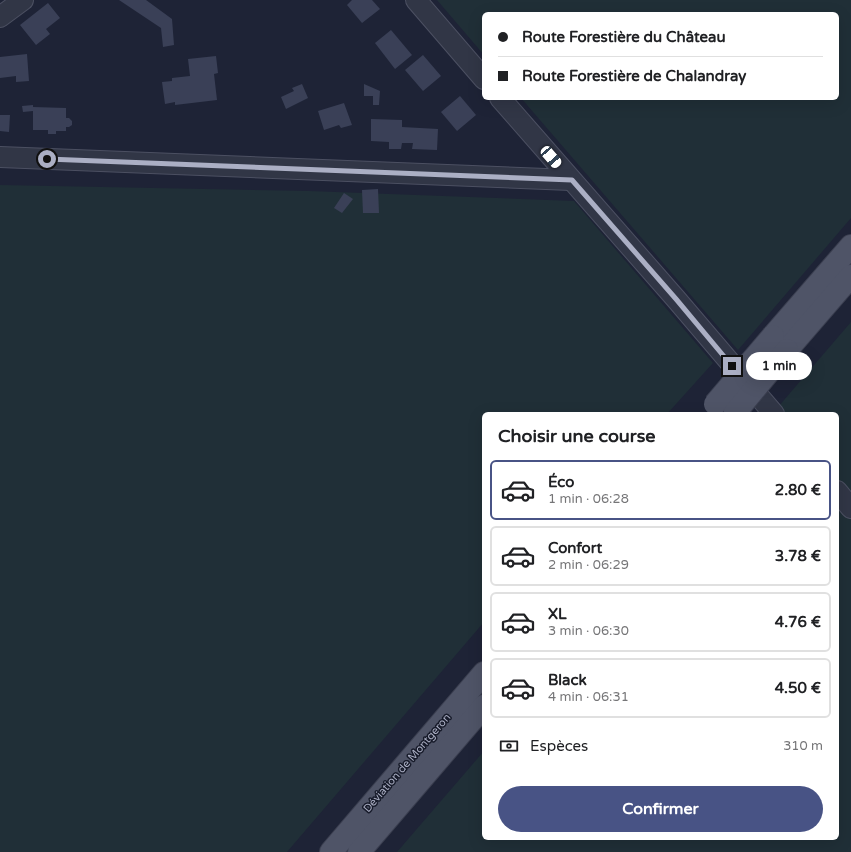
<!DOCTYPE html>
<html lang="fr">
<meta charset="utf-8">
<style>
body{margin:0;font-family:"Varela Round",sans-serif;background:#f6f6f6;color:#202124;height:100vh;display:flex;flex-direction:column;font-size:15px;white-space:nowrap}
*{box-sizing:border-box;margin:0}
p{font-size:13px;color:#757577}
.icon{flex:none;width:22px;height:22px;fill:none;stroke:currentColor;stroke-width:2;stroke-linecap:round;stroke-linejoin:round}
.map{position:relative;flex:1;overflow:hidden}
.drawer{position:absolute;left:482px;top:412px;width:357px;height:428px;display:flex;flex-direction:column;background:#fff;border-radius:6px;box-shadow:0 4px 16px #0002}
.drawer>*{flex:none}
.hud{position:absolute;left:482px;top:12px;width:357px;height:88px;border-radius:6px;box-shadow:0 4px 16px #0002;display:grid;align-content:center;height:88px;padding:0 16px;background:#fff}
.end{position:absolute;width:18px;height:18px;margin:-9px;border:5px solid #abafc4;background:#111;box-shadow:0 0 0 2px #111}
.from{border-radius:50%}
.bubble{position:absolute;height:28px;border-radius:14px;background:#fff;box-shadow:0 4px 16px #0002;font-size:13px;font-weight:700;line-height:28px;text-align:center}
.car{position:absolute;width:12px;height:24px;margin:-12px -6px;border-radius:5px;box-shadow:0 0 3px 1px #0007;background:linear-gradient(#fff 24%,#345 0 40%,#fff 0 76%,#345 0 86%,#fff 0)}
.hud b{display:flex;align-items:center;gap:14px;height:38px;font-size:15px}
.hud b+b{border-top:1px solid #e0e0e0}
.hud i{width:10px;height:10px;background:#202124}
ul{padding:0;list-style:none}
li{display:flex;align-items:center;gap:12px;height:60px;margin:0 8px 6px;padding:0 8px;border:2px solid #e0e0e0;border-radius:6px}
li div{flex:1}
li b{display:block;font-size:15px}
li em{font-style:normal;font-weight:700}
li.selected{border-color:#485385}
li>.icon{width:36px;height:36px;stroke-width:1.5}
h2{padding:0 16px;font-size:18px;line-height:48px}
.pay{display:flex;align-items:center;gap:10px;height:44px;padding:0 16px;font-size:15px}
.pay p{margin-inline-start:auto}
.button{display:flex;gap:8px;margin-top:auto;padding:8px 16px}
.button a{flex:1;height:46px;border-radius:24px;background:#485385;color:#fff;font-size:16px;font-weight:700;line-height:46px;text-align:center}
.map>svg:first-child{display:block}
.green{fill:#202f37}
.building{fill:#3a4057}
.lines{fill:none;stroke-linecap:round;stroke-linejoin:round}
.minor-casing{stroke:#4c5062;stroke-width:22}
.major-casing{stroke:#3b3f50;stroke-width:24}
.minor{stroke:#313646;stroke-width:20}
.major{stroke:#4f5467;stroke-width:22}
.major-bridge-casing{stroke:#3b3f50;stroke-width:24;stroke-linecap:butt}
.major-bridge{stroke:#4f5467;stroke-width:22}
.route{stroke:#abafc4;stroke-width:5}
.labels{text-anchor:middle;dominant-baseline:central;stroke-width:3;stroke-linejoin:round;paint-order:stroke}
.street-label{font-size:11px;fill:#abafc4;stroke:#171b2a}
</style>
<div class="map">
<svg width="851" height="852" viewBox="0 0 851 852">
<rect width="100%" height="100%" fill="#1e2336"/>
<g class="green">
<path d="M437,0H851V218L738,350L521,98H837V14H484V55Z"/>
<path d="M0,185L309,191L574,201L713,363L667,414H484V622L287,852H0Z"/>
<path d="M851,322V852H397L484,751V838H837V414H772Z"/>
</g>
<g class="building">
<path d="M119,0H146L172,19L174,45L163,47L161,28Z"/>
<path d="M352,0H372L380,9L362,23L347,5Z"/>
<path d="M48,3L60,18L46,29L50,34L36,45L20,25Z"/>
<path d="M391,30L412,55L395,69L375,43Z"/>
<path d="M27,54L29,81L16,82V76L0,78V57Z"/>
<path d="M423,55L441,76L423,91L405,70Z"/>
<path d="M216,56L218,73L214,74L217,100L175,105V102L165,104L162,82L172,81V78L190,76L188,59Z"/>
<path d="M302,84L308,98L286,109L281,97L294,91L292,88Z"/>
<path d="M364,84L380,91L379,105H373V96H364Z"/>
<path d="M460,96L476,115L457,131L441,112Z"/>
<path d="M344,103L352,125L341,128L339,125L324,130L318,111Z"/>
<path d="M33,105V107L66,108V118H69L72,121V125L69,127H66V131H56V134H48V130H33V111L23,112L22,106Z"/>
<path d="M0,115H10L9,132L0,131Z"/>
<path d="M371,119L402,120V127L438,129L437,150L412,149L413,143H402L401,149H389V142L371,141Z"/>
<path d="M378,189L379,213H363L362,190Z"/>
<path d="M344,193L353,199L342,213L334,208Z"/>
</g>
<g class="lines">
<g class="minor-casing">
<g id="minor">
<path d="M416,0L484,79"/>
<path d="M0,17L23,0"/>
<path d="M500,98L676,299L774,414"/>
<path d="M0,157L571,180"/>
<path d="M837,491L851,508"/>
</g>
</g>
<g class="major-casing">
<g id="major">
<path d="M773,336L851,246"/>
<path d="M787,350L851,276"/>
<path d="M331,852L484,673"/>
<path d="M359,852L484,706"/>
</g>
</g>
<use href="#minor" class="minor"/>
<use href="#major" class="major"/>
<g class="major-bridge-casing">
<g id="major-bridge">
<path d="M715,404L773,336"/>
<path d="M734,414L787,350"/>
</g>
</g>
<use href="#major-bridge" class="major-bridge"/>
</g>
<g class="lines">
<path class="route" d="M47,159L572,180L676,299L732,366"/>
</g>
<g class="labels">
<g class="street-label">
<text transform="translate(407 763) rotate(-49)">Déviation de Montgeron</text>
</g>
</g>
</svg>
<i class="end from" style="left:47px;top:159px"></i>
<i class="end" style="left:732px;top:366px"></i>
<div class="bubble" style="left:746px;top:352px;width:66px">1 min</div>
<i class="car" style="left:551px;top:157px;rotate:139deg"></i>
<div class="hud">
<b><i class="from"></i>Route Forestière du Château</b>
<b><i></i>Route Forestière de Chalandray</b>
</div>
<section class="drawer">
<h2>Choisir une course</h2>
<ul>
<li class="selected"><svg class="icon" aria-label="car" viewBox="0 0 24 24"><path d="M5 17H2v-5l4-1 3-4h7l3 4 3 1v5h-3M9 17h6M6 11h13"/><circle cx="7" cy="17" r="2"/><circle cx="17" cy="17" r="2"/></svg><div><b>Éco</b><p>1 min · 06:28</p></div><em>2.80 €</em></li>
<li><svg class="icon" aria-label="car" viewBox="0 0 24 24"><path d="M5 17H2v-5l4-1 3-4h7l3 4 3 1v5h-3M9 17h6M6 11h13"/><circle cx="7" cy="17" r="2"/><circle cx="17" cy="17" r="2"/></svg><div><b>Confort</b><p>2 min · 06:29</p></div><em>3.78 €</em></li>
<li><svg class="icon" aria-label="car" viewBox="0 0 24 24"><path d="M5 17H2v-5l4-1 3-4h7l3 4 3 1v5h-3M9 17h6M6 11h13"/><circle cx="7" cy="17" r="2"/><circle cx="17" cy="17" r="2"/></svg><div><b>XL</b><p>3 min · 06:30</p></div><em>4.76 €</em></li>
<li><svg class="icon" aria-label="car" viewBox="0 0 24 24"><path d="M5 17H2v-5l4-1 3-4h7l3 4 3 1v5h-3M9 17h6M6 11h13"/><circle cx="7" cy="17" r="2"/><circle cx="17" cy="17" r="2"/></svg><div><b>Black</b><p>4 min · 06:31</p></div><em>4.50 €</em></li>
</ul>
<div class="pay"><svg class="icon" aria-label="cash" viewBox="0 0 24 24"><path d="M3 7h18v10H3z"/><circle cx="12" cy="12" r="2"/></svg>Espèces<p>310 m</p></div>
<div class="button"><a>Confirmer</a></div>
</section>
</div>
